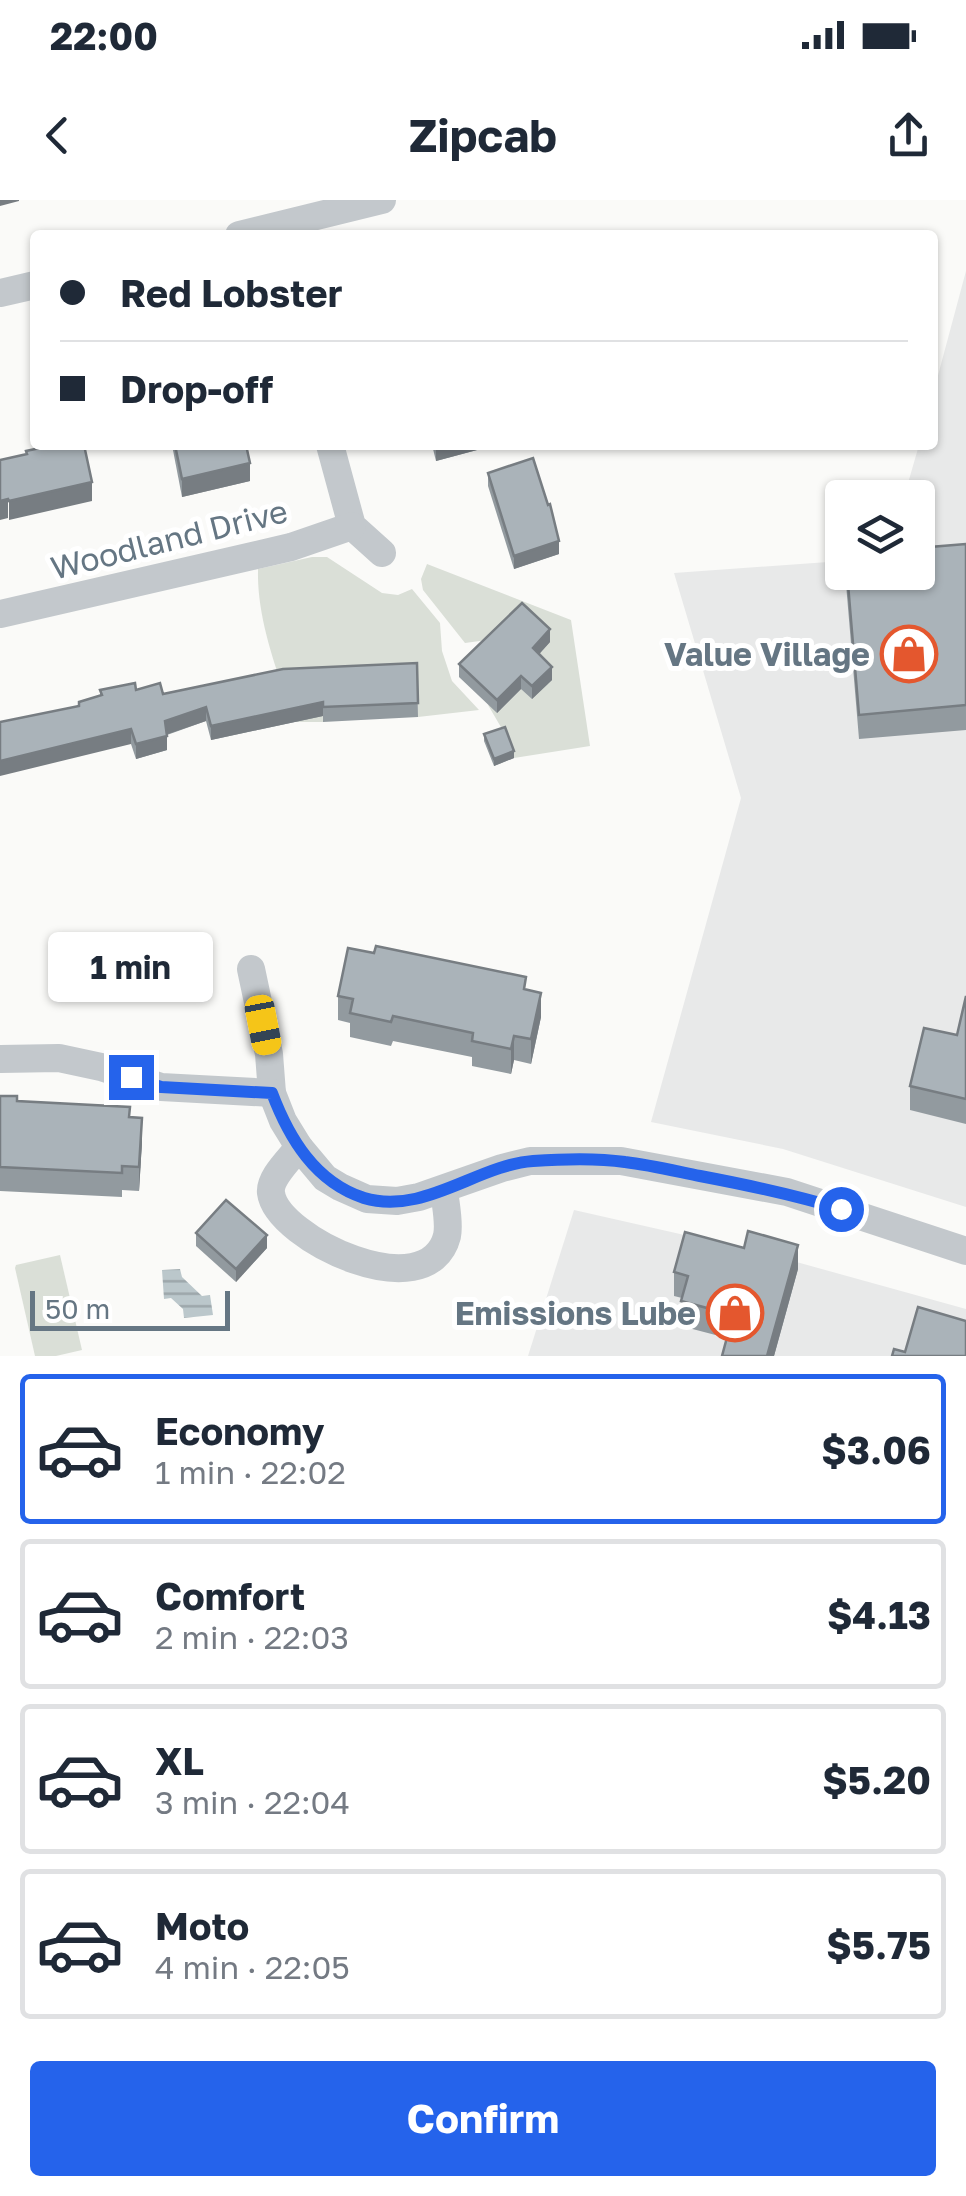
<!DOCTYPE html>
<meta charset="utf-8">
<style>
body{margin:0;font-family:"Golos Text",sans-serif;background:#f2f2f3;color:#1f2937;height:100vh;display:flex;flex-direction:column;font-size:38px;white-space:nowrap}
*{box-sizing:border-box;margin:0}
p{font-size:32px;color:#747a83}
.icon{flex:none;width:55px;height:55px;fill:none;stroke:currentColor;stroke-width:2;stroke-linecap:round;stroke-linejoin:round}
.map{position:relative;height:1156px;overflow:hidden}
.drawer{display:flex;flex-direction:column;background:#fff;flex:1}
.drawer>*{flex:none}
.banner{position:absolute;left:30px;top:30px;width:908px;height:220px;border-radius:10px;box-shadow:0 2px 8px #0004;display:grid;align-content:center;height:220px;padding:0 30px;background:#fff}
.controls{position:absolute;left:825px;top:280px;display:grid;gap:20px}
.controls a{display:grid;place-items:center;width:110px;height:110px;border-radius:10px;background:#fff;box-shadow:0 2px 8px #0004;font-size:50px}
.scale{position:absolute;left:30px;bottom:25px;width:200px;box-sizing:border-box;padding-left:10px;border:5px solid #657683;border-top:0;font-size:28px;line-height:35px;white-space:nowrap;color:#657683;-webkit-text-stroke:8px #fff;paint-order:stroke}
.end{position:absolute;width:45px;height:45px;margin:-22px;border:12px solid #2563eb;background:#fff;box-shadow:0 0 0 5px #fff}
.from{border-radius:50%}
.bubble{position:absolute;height:70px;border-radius:10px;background:#fff;box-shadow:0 2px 8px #0004;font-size:32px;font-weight:700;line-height:70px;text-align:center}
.car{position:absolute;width:30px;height:60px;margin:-30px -15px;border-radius:12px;box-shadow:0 0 8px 2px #0007;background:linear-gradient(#f5c518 24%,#345 0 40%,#f5c518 0 76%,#345 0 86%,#f5c518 0)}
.banner b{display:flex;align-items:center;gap:35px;height:95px;font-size:38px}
.banner b+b{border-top:2px solid #e0e1e3}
.banner i{width:25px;height:25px;background:#1f2937}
ul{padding:18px 0 0;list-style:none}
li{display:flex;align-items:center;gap:30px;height:150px;margin:0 20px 15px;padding:0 10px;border:5px solid #e0e1e3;border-radius:10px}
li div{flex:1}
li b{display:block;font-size:38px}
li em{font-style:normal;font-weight:700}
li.active{border-color:#2563eb}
li>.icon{width:90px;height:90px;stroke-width:1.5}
.primary-button{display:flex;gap:20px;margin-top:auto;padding:20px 30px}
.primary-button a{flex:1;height:115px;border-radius:10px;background:#2563eb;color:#fff;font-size:40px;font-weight:700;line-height:115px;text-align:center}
.status{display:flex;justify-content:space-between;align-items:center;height:70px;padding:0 50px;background:#fff;direction:ltr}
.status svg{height:28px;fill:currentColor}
header{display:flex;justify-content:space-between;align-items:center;height:130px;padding:0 30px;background:#fff;font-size:45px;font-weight:700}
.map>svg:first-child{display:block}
.built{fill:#e8e9e9}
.grass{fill:#dadfd7}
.water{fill:url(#water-rules)}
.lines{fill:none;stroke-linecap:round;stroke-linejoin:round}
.minor{stroke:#c3c8cc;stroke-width:28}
.wall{fill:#929a9f}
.shaded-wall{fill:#777d82}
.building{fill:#aab3b9;stroke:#777d82;stroke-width:2.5}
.route{stroke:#2563eb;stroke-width:12}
.labels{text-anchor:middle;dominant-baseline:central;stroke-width:10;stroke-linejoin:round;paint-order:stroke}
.street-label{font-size:32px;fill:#657683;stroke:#fff}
.poi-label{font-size:32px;font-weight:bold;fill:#657683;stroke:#fff;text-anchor:end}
</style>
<div class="status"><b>22:00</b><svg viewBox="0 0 49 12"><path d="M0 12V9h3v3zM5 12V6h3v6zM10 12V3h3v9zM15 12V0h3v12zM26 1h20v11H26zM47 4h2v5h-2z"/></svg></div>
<header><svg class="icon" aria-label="back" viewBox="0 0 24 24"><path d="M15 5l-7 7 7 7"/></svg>Zipcab<svg class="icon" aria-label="share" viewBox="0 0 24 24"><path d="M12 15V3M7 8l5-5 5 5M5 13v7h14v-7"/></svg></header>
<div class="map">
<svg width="966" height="1156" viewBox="0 0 966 1156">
<defs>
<pattern id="water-rules" width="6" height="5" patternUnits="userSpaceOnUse" patternTransform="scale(2.5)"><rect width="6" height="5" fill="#bbc7cb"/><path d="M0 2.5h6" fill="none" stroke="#9ca6aa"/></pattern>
</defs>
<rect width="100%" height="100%" fill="#fafaf8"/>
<g class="built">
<path d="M966,71V1007L783,949L651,922L741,598L674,373L842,361V372H918V298L904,297L919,245H932L933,194Z"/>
<path d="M574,1010L764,1053L966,1109V1156H528Z"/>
</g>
<g class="grass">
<path d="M312,357H327L382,393L398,395L412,389L440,423L442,451L452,481L479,510L418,517L417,478L322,482L323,522H295L287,483H281C269,447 257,408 258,369Z"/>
<path d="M427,364L571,420L590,546L514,558L505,534L488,505L501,509L521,489L487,440L465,443L423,390L421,379Z"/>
<path d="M60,1055L82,1150L56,1156H35L15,1068L16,1065Z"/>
</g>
<path class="water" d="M180,1069L182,1077L202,1096L210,1095L213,1115L184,1118L183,1109L171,1098L164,1099L162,1070Z"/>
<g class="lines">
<g class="minor">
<path d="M239,35L382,0"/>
<path d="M0,93L35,85"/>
<path d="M330,245L352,326L382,353"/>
<path d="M0,414L291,347L352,326"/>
<path d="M251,769L269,854L272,893L283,921L299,947L325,978L340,987L367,999L397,1001L419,997L502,968L530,961H621L787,992L966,1051"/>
<path d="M0,859L59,858L101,867L161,887L272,893"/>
<path d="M299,947C290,959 269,978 271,993C277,1039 428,1110 447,1036C450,1022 445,1003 444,989"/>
</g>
</g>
<g class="wall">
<path d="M172,245H246L250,281L182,297Z"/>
<path d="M432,245H477V250L436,261Z"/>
<path d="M488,273L548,305L559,354L514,369L488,286Z"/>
<path d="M966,344V530L859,539L845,372H918Z"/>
<path d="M550,442L539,454L552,480L532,499L521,489L497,513L459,477V464Z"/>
<path d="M417,463L418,517L323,522V516L211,540L206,521L167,535V550L136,559L131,544L79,506L100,496V490H136L163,494Z"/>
<path d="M484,534L514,558L494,566L484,541Z"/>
<path d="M526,790L541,817L531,864L514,860L511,874L472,866V857L393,841L391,846L350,837V823L338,820V796Z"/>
<path d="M966,796V924L910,910V886L957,835Z"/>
<path d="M0,896L17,901L130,917L142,942L139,991L122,990V997L0,991Z"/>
<path d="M196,1033L267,1048L236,1082L196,1046Z"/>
<path d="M798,1069L774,1156H722L727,1138L681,1126L682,1098L674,1096V1072Z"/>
</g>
<g class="shaded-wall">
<path d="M0,0H19V1L0,6Z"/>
<path d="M436,245H477V250L436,261Z"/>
<path d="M250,263V281L182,297V279Z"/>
<path d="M92,282V301L9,320V301Z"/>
<path d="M8,299V318L0,320V301Z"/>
<path d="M559,341V354L514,369V356Z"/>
<path d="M550,429V442L533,461V448Z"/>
<path d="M552,467V480L532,499V486Z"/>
<path d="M521,476V489L497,513V500Z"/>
<path d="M323,502V516L211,540V526Z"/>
<path d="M206,507V521L165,535V521Z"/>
<path d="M131,529V544L0,576V561Z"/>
<path d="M167,536V550L136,559V544Z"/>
<path d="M514,551V558L494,566V559Z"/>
<path d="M541,793V817L531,864V839Z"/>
<path d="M514,836V860L511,874V849Z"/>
<path d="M142,918V942L139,991V967Z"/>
<path d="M267,1035V1048L236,1082V1069Z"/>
<path d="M798,1045V1069L774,1156H767Z"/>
</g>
<g class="building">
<path d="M54,245H84L92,282L9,301L8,299L0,301V260L27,254L26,251Z"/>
<path d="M175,245H246L250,263L182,279Z"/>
<path d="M533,258L548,305L550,304L559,341L514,356L488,273Z"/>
<path d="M966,344V505L859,515L847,372H918V348Z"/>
<path d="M522,403L550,429L533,448L552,467L532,486L521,476L497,500L459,464Z"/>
<path d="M417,463L418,503L323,507V502L211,526L206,507L165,521L167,536L136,544L131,529L0,561V522L79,506V502L102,495L100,490L135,483L136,490L160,483L163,494L283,469Z"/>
<path d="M505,527L514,551L494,559L484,534Z"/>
<path d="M376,746L526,777L524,789L541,793L531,839L514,836L511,849L472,841L473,833L393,816L391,822L350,813L353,799L338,796L348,748L374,753Z"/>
<path d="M966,796V899L910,886L924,828L957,835Z"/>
<path d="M0,896H17V901L130,907L129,917L142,918L139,967L122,966V973L0,967Z"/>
<path d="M226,1000L267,1035L236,1069L196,1033Z"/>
<path d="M748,1031L798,1045L767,1156H722L733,1115L681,1101L688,1076L674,1072L685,1032L744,1048Z"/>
<path d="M918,1107L966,1121V1156H892L894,1149L905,1152Z"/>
</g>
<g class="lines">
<path class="route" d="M131,877L161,887L272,893C289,938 315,982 364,998C423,1016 477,965 533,961C561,959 598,958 625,962C650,965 675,971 700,976C748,985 794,995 841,1009"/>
</g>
<defs>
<g id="shop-ring" transform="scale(2.875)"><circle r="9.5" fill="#fff" stroke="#e4572e" stroke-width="1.5"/><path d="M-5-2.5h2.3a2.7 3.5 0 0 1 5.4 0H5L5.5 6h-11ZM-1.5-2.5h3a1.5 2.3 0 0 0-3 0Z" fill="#e4572e"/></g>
</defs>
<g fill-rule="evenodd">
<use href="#shop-ring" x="909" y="454"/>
<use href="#shop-ring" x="735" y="1113"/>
</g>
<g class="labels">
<g class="street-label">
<text transform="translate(169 339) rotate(-14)">Woodland Drive</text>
</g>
<g class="poi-label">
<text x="870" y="454">Value Village</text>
<text x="696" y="1113">Emissions Lube</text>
</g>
</g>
</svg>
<div class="controls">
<a><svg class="icon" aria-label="layers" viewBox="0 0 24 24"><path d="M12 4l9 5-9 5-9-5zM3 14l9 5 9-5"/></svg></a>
</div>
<div class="scale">50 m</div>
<i class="end from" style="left:841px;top:1009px"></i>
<i class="end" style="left:131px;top:877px"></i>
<div class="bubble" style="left:48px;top:732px;width:165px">1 min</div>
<i class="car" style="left:263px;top:825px;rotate:169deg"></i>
<div class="banner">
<b><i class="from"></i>Red Lobster</b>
<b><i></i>Drop-off</b>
</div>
</div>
<section class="drawer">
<ul>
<li class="active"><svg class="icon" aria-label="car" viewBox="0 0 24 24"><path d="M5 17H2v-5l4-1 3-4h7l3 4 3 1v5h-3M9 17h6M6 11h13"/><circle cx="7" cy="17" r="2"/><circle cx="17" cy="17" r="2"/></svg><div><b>Economy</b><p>1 min · 22:02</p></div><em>$3.06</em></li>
<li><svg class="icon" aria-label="car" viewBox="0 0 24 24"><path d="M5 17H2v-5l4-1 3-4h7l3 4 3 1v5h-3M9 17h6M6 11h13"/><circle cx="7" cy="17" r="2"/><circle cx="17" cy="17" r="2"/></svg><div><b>Comfort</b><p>2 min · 22:03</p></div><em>$4.13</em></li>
<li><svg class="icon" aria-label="car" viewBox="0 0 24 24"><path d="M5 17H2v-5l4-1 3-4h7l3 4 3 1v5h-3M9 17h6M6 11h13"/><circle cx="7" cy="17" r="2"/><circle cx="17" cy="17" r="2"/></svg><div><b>XL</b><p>3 min · 22:04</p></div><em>$5.20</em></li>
<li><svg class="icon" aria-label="car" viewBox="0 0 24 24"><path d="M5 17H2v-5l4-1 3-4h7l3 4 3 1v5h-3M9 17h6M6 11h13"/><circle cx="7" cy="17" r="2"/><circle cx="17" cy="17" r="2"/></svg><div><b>Moto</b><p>4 min · 22:05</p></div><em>$5.75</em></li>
</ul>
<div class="primary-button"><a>Confirm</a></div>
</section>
